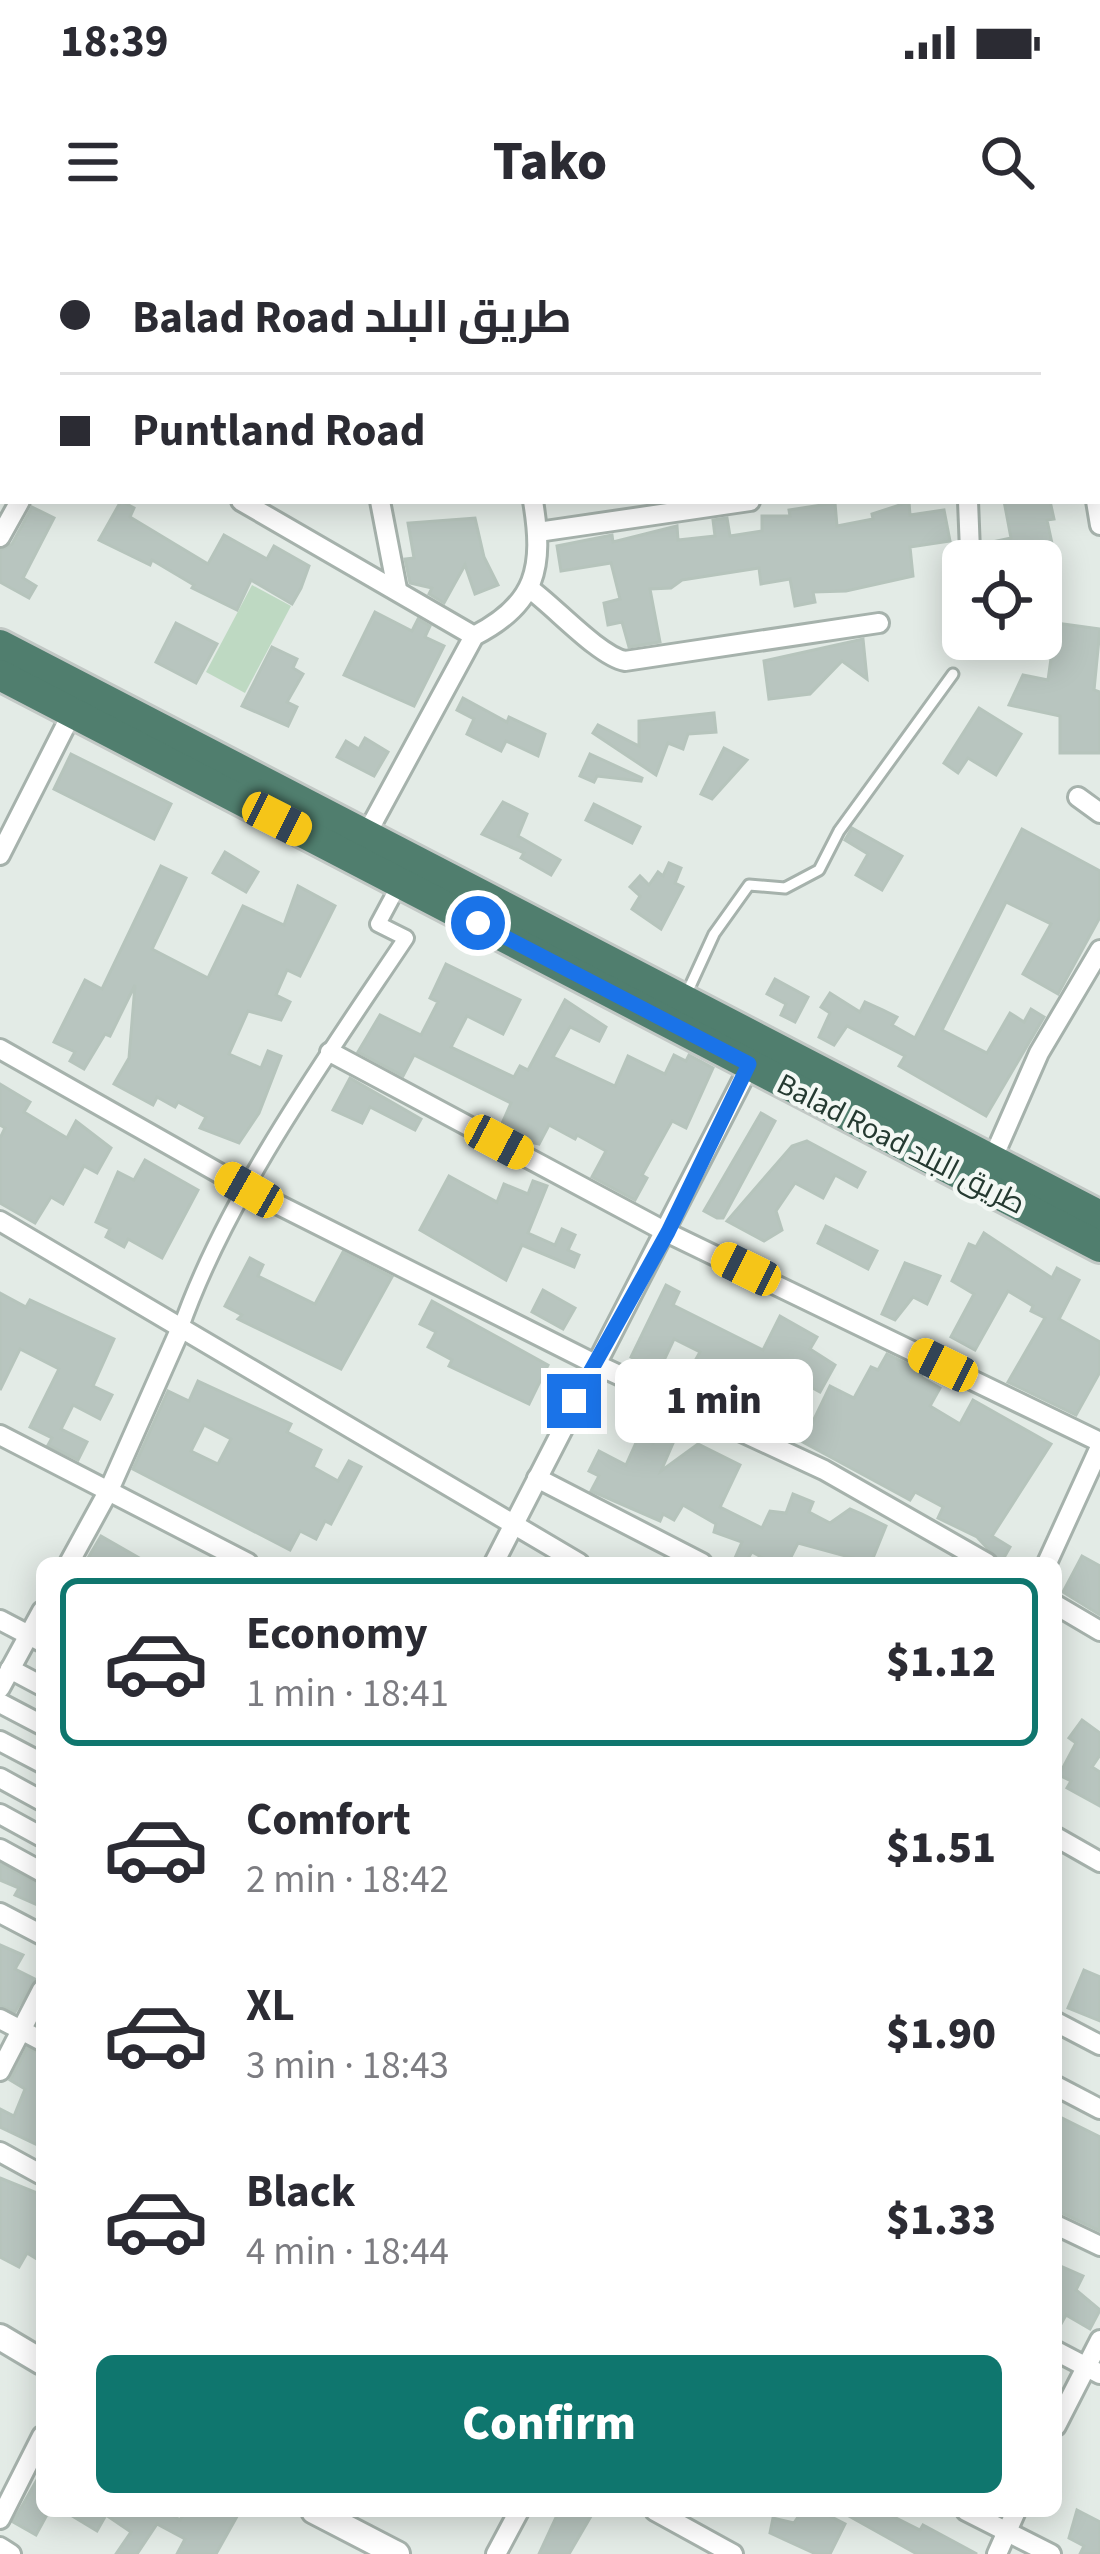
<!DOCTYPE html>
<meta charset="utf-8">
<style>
body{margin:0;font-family:"Source Sans 3",Cairo,sans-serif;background:#f2f2f3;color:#2b2b33;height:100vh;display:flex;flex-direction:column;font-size:45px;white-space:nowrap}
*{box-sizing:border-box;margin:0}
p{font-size:39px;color:#7c7c81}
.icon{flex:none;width:66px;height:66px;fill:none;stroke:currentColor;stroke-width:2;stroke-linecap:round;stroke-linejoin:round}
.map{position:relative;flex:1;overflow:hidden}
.panel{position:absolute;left:36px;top:1317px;width:1026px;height:960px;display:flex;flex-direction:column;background:#fff;border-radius:18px;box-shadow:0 6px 30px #0003}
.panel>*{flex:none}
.banner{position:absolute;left:0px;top:0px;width:1101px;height:264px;box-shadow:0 6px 30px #0003;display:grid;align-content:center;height:264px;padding:0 60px;background:#fff}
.controls{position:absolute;left:942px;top:300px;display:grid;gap:24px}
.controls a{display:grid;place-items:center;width:120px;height:120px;border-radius:18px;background:#fff;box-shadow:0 6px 30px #0003;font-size:60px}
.end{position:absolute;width:54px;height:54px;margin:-27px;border:15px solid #1a73e8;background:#fff;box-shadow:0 0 0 6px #fff}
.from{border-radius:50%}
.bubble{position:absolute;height:84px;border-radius:18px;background:#fff;box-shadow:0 6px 30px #0003;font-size:39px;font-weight:800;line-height:84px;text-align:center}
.car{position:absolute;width:36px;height:72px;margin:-36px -18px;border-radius:15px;box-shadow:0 0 9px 3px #0007;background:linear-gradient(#f5c518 24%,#345 0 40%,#f5c518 0 76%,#345 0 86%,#f5c518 0)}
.banner b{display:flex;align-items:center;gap:42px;height:114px;font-size:45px}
.banner b+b{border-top:3px solid #e1e1e2}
.banner i{width:30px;height:30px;background:#2b2b33}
ul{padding:21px 0 0;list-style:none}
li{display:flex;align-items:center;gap:36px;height:168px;margin:0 24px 18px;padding:0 36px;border:6px solid transparent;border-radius:18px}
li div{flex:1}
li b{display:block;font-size:45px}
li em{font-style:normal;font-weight:800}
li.current{border-color:#0f766e}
li>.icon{width:108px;height:108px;stroke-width:1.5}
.primary-button{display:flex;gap:24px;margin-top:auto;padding:24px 60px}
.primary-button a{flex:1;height:138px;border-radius:18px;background:#0f766e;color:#fff;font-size:48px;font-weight:800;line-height:138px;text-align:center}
.status{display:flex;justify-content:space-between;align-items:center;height:84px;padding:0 60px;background:#fff;direction:ltr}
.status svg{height:33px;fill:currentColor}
header{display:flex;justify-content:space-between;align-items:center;height:156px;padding:0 60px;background:#fff;font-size:54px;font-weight:800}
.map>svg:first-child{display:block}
.green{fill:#bed9c2}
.building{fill:#b8c5bf;stroke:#b6c4bc;stroke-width:3;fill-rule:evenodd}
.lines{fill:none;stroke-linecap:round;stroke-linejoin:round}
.service-casing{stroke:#a6b2ac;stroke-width:15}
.pedestrian-casing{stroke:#a6b2ac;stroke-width:20}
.minor-casing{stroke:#a6b2ac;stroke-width:24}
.tertiary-casing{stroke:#a6b2ac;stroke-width:30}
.trunk-casing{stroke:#c2c8c5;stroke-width:36}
.service{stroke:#fff;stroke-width:9}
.pedestrian{stroke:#fff;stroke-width:14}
.minor{stroke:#fff;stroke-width:18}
.tertiary{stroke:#fff;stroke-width:24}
.trunk{stroke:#507e6e;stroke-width:30}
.route{stroke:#1a73e8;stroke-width:15}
.labels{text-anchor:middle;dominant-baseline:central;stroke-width:9;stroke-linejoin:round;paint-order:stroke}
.street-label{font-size:30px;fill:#253a31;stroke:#f3f8f4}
</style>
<div class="status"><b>18:39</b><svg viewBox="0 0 49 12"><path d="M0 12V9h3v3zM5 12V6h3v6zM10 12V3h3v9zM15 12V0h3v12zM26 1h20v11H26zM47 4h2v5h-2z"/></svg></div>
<header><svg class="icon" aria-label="menu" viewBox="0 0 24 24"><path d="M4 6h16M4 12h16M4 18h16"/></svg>Tako<svg class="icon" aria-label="search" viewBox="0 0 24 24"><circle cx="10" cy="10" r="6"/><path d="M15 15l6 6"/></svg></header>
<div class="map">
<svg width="1100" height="2314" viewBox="0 0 1100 2314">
<rect width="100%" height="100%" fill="#e3ebe6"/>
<path class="green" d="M252,345L291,366L245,453L206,432Z"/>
<g class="building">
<path d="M121,261L134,268L130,277L208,324L224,295L267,319L274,306L309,326L301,348L292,364L251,340L237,370L192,348L194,345L152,320L150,325L99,300Z"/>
<path d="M1004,261H1050L1054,279L1047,280L1059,336L1041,339V321H982L983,304L1011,298Z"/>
<path d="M909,262L910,275L944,270L950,301L910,307L913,336L846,351L813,352L815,362L795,366L790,339L761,344L759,328L682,340L671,348L650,349L660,402L629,407L622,382L608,385L604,363L620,359L611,323L561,331L557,306L612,295L613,302L677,286L678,300L715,296L713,280L727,278L730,296L762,291V276H790L789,270L835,263L837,286L873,279L872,274Z"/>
<path d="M32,267L54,278L23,338L36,346L29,358L0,342V310L12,304Z"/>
<path d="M475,278L484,317L498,345L475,354L465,325L444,363L429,354L432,348L410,343L405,319L414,318L408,283Z"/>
<path d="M375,372L412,391L418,379L430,386L425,397L444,406L414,466L344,435Z"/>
<path d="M176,383L217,404L196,443L156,422Z"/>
<path d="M1056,383L1100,389L1094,450L1100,452V513H1060V476L1009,465L1023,435L1048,440Z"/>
<path d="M863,399L867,439L842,421L810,454L769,459L764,421Z"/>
<path d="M272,407L297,419L293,428L303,434L287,462L297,467L288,486L242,466Z"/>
<path d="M463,458L507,482L509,477L545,494L538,516L506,501L501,511L467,494L474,479L457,470Z"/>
<path d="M979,468L1021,494L996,535L968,518L958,533L944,523Z"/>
<path d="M714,473L716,492L688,494L683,509L668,503L656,535L593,493L598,485L639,506V481Z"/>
<path d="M365,498L388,512L374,536L337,517L346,501L359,509Z"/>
<path d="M724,508L747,520L712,559L701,554Z"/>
<path d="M71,514L171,564L154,599L54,549Z"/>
<path d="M590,514L642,538L641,541L597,536L594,542L580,536Z"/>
<path d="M503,562L527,574L518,596L560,620L551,635L521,618L524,613L482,594Z"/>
<path d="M594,564L640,587L632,603L586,580Z"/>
<path d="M852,588L902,616L882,650L856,635L868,614L845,600Z"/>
<path d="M1022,589L1100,631V677L1058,754L1023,734L1051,684L1006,662L942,790L987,813L1010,773L1024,782L1031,769L1044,777L986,876L899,826L905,816L847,786L834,805L819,797L830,773L821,767L830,753L860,772L865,762L883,770L897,777L892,785L915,798Z"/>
<path d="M225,612L258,632L246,652L213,633Z"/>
<path d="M669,623L681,628L675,643L683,647L661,689L632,669L640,656L630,647L640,636L649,645L658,632L663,636Z"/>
<path d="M161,626L186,638L152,709L208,738L243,666L284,685L298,646L335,666L300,736L287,730L276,755L290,762L281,780L248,771L229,814L261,828L268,811L281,816L259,873L239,903L200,888L206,877L178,862L175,867L157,857L153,865L114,844L129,818L135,745L110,796L105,794L84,829L70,821L75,812L54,802L85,740L102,749Z"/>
<path d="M446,724L520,760L503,794L467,776L451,807L514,837L520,826L528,830L565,760L606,787L599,801L570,787L553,817L615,846L628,816L665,834L674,815L686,821L689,815L713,828L686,888L672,881L642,935L647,938L635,960L592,937L606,911L577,895L575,899L549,885L539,904L525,901L500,888L511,863L414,815L403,836L358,812L380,775L421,795L438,762L430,758Z"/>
<path d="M775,739L808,757L795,782L781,775L786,764L767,754Z"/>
<path d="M350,838L421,879L415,890L370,867L362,883L333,870Z"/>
<path d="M0,844L30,862L24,872L67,898L76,881L111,908L97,933L84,926L63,964L51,957L35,983L0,963V898L5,888L0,885Z"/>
<path d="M761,873L775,881L723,978H717L704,971Z"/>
<path d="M807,901L865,932L857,947L835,935L823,958L795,943L776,971L782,990L764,1001L727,981L792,906Z"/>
<path d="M145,920L198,950L162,1018L128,999L124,1007L106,997L110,989L96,982L118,932L134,940Z"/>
<path d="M449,936L497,962L504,944L528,954L533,941L547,946L528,993L555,1005L562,989L575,995L568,1010L579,1015L574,1027L522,1005L506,1040L420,990Z"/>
<path d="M826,986L877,1011L868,1029L818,1003Z"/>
<path d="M984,993L1052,1038L1057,1028L1079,1040L1059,1079L1100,1102V1132L1076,1175L1008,1142L1045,1078L1031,1071L1033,1066L1008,1051L975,1110L951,1097L974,1054L952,1041L969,1004L976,1007Z"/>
<path d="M343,1012L392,1037L341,1129L238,1079L242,1075L225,1066L250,1018L263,1025L258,1036L315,1064Z"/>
<path d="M905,1023L940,1036L927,1064L913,1057L895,1080L882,1074Z"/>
<path d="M666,1045L679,1052L673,1065L763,1110L780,1076L817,1097L810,1109L835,1125L820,1152L794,1138L780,1165L695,1121L700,1112L674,1099L659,1131L631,1117Z"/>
<path d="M543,1050L575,1068L563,1089L532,1072Z"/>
<path d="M0,1053L26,1067L30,1060L114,1099L93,1146L112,1155L100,1179L73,1165L61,1189L87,1202L78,1220L48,1205L52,1198L30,1187L59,1129L20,1109L0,1150Z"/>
<path d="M432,1061L548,1125L529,1164L449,1126L452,1120L428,1107L436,1092L420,1084Z"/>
<path d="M887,1114L924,1132L921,1137L940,1148L930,1166L960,1184L973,1160L1051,1204L992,1296L1010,1307L1001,1323L977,1297L938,1278L943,1267L915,1252L910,1260L803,1202L830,1146L854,1158L871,1127L878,1130Z"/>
<path d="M198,1141L291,1184L287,1192L321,1210L313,1227L338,1241L349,1221L361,1227L331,1284L325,1281L316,1299L300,1291L290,1310L133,1229L168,1151L189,1161ZM204,1185L231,1199L218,1224L191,1211Z"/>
<path d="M663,1179L680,1187L661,1231L698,1204L740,1225L720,1267L762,1288L770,1271L786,1273L793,1254L813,1262L809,1272L830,1283L850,1269L862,1274L886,1286L871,1323L798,1303L788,1323H772L752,1312L745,1323L735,1318L742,1302L714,1292L716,1284L683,1265L674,1280L663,1274L660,1281L591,1251L599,1236L589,1231L599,1211L626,1225L639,1196L653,1203Z"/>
<path d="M101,1296L148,1323H85Z"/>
<path d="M1082,1316L1100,1326V1375L1063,1352Z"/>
<path d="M1082,1480L1100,1493V1515L1092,1527L1100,1532V1566L1067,1548L1071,1541L1059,1535L1076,1503L1069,1498Z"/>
<path d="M0,1624L42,1645V1667L15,1655L19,1648L0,1640Z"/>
<path d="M0,1705L23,1715L15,1729L35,1739L15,1772L0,1766Z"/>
<path d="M1084,1730L1100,1737V1781L1068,1768Z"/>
<path d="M27,1808L42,1814V1907L0,1887V1869L14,1876L25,1849L10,1840Z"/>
<path d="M1056,1875L1100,1897V1991L1056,1970Z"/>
<path d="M0,1938L42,1955V2022L27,2013L19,2027L0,2017Z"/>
<path d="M1056,2024L1083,2036L1076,2050L1100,2070L1090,2089L1066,2075L1056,2093Z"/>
<path d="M42,2231V2271H49L36,2295L13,2282Z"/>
<path d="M1077,2270L1100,2282V2314H1080L1084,2306L1069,2298Z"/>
<path d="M64,2271H166L180,2280L185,2271H240L216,2314H177L185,2299L157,2284L137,2314H116L131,2292L106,2275L97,2291Z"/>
<path d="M559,2271H594L569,2314H539Z"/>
<path d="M802,2271H820L845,2284L830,2314H816L770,2293L773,2278L794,2283Z"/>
<path d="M840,2271H882L920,2290L923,2285L977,2314H917Z"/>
</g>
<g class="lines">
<g class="service-casing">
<path id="service" d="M686,755L714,694L749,645L785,648L819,630L839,591L953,434"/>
</g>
<g class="pedestrian-casing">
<path id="pedestrian" d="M180,1090C226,957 327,816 406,698L378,684L400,643"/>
</g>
<g class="minor-casing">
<g id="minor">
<path d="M17,0V3"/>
<path d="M184,0L185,3"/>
<path d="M329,0V3"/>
<path d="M489,0V3"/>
<path d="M651,0L652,3"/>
<path d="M786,0L787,3"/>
<path d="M927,0V3"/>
<path d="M1058,0V3"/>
<path d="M613,3L636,0"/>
<path d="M0,147L3,148"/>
<path d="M241,261L474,396"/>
<path d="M380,261L397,349"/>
<path d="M968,261L970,311"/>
<path d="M1096,261L1100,285"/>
<path d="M538,292L750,261"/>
<path d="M0,297L20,261"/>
<path d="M530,349C555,367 599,416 625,421L879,383"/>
<path d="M1078,557L1100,573"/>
<path d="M366,595L474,396C537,364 544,327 533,261"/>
<path d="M0,615L72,473"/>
<path d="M0,809L249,950L593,1123L824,1230L987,1323"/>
<path d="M330,812L668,993L1100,1202"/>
<path d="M992,920L1039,813L1100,710"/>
<path d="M0,981L579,1323"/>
<path d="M0,1195L248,1323"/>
<path d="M537,1238L702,1323"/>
<path d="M69,1323L109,1250L180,1090"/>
<path d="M494,1323L750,825"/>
<path d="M1047,1323L1100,1207"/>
<path d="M1056,1365L1100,1391"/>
<path d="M0,1380L42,1402"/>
<path d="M10,1429L42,1446"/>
<path d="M0,1448L42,1371"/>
<path d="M0,1463L42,1485"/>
<path d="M0,1501L42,1523"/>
<path d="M0,1538L42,1561"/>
<path d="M0,1574L42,1597"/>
<path d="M1056,1597L1100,1622"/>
<path d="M0,1609L42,1632"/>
<path d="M0,1673L42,1695"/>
<path d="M0,1779L42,1801"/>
<path d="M1056,1782L1100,1805"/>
<path d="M0,1831L42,1750"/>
<path d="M1056,1846L1100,1869"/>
<path d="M0,1912L42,1935"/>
<path d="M1056,1985L1100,2006"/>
<path d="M1056,2111L1100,2134"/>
<path d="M1056,2186L1100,2100"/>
<path d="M655,2271L733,2314"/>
<path d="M966,2271L1051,2314"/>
<path d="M0,2279L42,2196"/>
<path d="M0,2307L11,2314"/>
<path d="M496,2314L519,2271"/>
<path d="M997,2314L1016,2271"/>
</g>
</g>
<g class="tertiary-casing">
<g id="tertiary">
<path d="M0,2097L42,2122"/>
<path d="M314,2271L397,2314"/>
</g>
</g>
<g class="trunk-casing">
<g id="trunk">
<path d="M0,405L1100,976"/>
<path d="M0,435L1100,1007"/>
</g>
</g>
<use href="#service" class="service"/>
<use href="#pedestrian" class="pedestrian"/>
<use href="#minor" class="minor"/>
<use href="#tertiary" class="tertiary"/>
<use href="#trunk" class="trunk"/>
</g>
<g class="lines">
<path class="route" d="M478,683L749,824L668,992L574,1161"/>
</g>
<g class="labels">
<g class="street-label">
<text transform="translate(901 904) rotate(27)">Balad Road طريق البلد</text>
</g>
</g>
</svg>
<div class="controls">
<a><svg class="icon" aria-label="locate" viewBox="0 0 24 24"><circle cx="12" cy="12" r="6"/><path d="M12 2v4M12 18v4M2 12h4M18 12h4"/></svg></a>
</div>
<i class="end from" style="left:478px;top:683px"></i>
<i class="end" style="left:574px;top:1161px"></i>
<div class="bubble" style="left:615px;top:1119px;width:198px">1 min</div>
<i class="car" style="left:277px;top:579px;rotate:117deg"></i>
<i class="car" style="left:499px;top:902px;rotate:118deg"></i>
<i class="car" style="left:249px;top:950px;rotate:300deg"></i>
<i class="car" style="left:746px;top:1029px;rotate:296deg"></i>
<i class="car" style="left:943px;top:1125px;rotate:296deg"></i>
<div class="banner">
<b><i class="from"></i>Balad Road طريق البلد</b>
<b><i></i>Puntland Road</b>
</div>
<section class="panel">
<ul>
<li class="current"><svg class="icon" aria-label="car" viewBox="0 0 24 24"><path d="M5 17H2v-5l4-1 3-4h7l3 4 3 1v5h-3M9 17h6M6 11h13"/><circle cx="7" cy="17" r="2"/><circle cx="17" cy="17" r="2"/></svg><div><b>Economy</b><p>1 min · 18:41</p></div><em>$1.12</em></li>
<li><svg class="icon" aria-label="car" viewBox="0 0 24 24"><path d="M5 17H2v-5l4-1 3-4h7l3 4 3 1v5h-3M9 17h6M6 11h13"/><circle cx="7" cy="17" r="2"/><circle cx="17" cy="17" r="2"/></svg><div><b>Comfort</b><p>2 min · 18:42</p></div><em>$1.51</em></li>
<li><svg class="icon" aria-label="car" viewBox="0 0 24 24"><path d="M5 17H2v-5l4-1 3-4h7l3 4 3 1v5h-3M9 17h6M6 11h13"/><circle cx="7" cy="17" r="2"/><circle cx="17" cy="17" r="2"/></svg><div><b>XL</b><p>3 min · 18:43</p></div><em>$1.90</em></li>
<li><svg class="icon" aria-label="car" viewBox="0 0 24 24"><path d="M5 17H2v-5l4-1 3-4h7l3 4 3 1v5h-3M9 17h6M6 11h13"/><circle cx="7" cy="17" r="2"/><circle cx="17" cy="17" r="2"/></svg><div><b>Black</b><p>4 min · 18:44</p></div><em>$1.33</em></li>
</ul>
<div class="primary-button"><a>Confirm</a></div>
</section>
</div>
